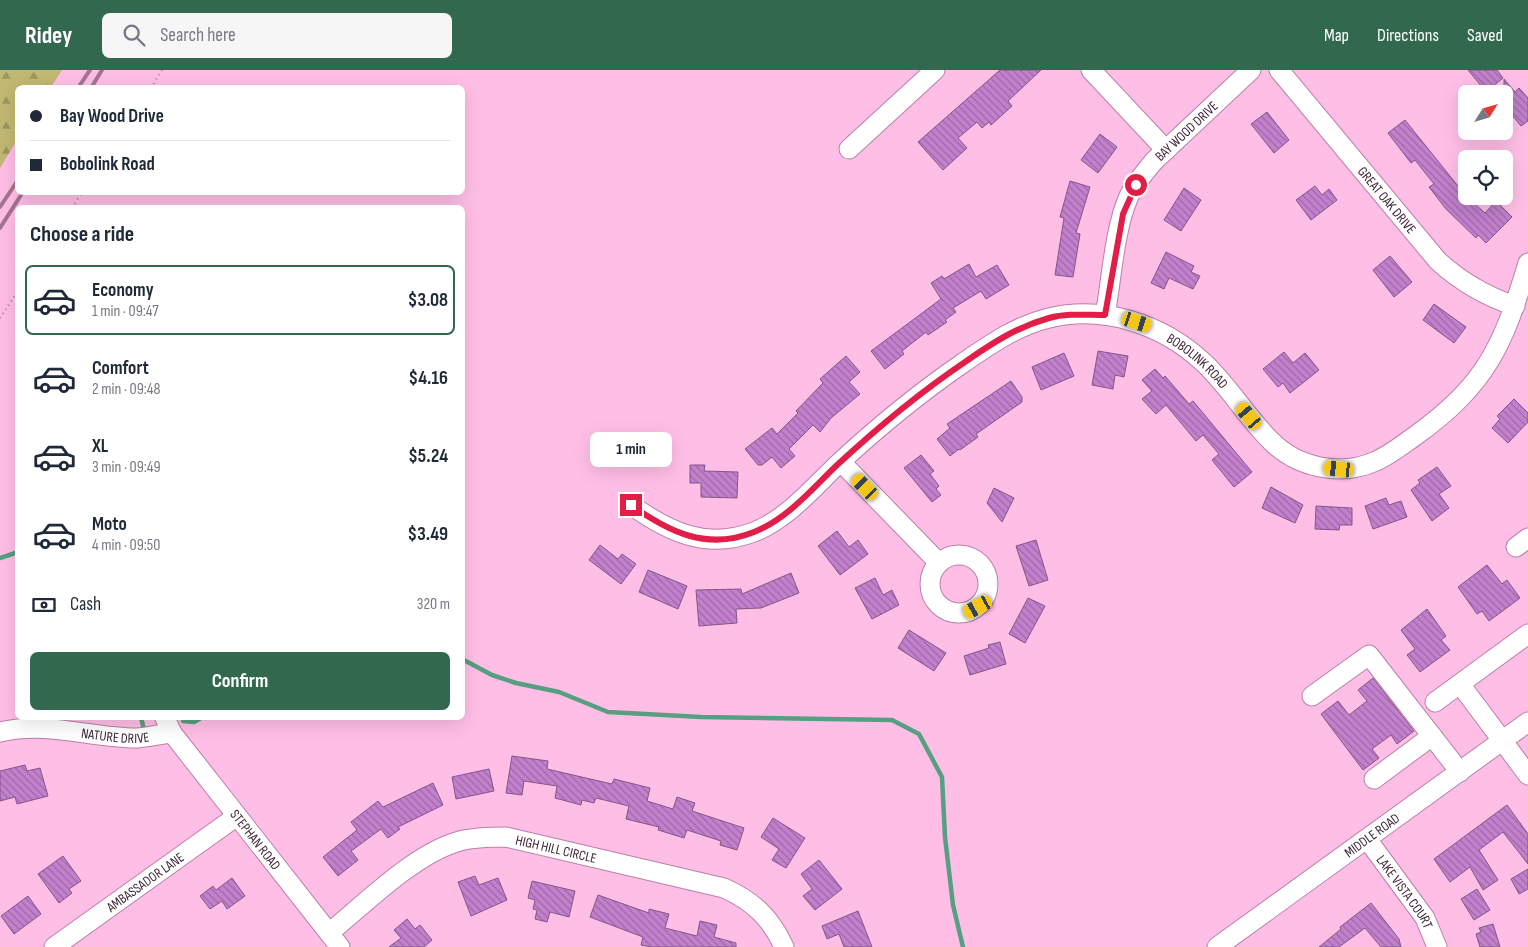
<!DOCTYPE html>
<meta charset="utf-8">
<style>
body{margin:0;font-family:"Sofia Sans Condensed",sans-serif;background:#f6f6f7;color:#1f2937;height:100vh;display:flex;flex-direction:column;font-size:19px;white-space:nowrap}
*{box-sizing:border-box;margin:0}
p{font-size:16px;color:#747a83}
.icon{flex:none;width:28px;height:28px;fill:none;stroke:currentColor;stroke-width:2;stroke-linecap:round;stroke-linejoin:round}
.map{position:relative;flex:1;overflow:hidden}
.panel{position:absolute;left:15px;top:135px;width:450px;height:515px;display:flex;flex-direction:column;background:#fff;border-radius:8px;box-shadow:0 5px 20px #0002}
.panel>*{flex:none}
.guide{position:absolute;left:15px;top:15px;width:450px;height:110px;border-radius:8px;box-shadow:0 5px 20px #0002;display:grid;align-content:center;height:110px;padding:0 15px;background:#fff}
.needle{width:32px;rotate:53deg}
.tools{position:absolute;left:1458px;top:15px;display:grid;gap:10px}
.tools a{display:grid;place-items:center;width:55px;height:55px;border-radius:8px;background:#fff;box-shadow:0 5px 20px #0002;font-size:25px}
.end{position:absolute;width:22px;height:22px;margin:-11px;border:6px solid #e11d48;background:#fff;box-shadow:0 0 0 2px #fff}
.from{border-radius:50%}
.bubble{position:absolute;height:35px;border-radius:8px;background:#fff;box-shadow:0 5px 20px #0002;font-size:16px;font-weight:700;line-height:35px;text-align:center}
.car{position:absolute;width:15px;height:30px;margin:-15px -8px;border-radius:6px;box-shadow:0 0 4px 1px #0007;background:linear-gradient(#f5c518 24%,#345 0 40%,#f5c518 0 76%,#345 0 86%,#f5c518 0)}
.guide b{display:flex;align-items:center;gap:18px;height:48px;font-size:19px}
.guide b+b{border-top:1px solid #e0e1e3}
.guide i{width:12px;height:12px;background:#1f2937}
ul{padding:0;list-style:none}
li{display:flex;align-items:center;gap:15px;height:70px;margin:0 10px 8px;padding:0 5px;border:2px solid transparent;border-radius:8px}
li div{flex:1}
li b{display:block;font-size:19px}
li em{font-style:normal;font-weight:700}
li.active{border-color:#31684e}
li>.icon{width:45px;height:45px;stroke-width:1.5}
h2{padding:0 15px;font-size:22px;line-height:60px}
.pay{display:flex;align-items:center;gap:12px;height:55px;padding:0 15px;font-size:19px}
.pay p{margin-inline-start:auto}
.action{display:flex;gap:10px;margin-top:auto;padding:10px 15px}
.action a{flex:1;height:58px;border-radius:8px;background:#31684e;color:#fff;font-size:20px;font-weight:700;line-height:58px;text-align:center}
header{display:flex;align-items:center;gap:30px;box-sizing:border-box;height:70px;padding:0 25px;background:#31684e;color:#fff}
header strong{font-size:24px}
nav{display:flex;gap:28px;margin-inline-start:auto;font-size:18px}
.search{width:350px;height:45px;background:#f6f6f7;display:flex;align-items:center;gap:12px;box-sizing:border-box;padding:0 18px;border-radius:8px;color:#747a83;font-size:19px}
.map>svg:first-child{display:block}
.forest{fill:url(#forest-firs)}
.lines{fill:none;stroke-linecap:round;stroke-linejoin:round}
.stream{stroke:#569f80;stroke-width:4.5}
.building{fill:url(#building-back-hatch);stroke:#815788}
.minor-casing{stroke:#bb7fa5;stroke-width:21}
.path{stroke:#b583a2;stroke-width:2.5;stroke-dasharray:1 4;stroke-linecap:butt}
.minor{stroke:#fff;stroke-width:19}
.rail{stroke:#a37491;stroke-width:4}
.route{stroke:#e11d48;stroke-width:6}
.labels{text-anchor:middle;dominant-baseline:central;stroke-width:4;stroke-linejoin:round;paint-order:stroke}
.street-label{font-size:14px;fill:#381f2f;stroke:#fcd5ec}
</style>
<header>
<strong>Ridey</strong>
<div class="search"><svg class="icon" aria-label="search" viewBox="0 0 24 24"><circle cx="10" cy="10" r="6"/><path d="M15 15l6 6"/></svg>Search here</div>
<nav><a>Map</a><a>Directions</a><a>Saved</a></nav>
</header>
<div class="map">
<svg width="1528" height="877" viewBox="0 0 1528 877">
<defs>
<pattern id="forest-firs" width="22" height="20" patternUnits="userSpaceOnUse" patternTransform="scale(1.25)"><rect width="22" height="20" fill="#c1b872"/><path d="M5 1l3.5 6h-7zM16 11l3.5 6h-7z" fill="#9e955e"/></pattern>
<pattern id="building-back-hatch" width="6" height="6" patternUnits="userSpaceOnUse" patternTransform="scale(1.25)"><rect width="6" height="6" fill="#c280cd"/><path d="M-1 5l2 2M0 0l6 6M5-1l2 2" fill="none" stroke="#9f68a7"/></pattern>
</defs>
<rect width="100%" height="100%" fill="#ffbee6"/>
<path class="forest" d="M0,0H62L51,17L18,18L17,70L0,98Z"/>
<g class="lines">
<g class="stream">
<path d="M0,488L18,482"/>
<path d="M462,589L492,605L516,613L559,622L608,642L701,647L892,650L919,664L942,707L945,767L953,835L963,877"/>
<path d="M141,648L144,659"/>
<path d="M183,651L194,652L201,648"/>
</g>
</g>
<g class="building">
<path d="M1000,0H1041L1008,31L1012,36L991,55L989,52L982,58L977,52L958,68L967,78L943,100L918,72Z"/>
<path d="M1468,0H1497L1503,8L1486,22Z"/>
<path d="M1504,9L1515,22L1519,18L1528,28V51L1521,56L1504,35Z"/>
<path d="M1267,42L1289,70L1274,83L1251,54Z"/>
<path d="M1405,50L1466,126L1485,143L1496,131L1512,147L1486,173L1478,165L1476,168L1446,139L1429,117L1434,114L1415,90L1411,93L1388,63Z"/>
<path d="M1100,64L1117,77L1098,103L1081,90Z"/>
<path d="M1070,111L1090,117L1076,163L1080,164L1073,207L1055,205L1064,148L1060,147Z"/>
<path d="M1315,116L1322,125L1329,119L1337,130L1311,150L1296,130Z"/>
<path d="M1184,118L1201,130L1181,161L1164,150Z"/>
<path d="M1166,182L1194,196L1191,202L1200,206L1193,219L1169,208L1164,219L1151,213Z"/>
<path d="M1390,186L1412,212L1394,227L1373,200Z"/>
<path d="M969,194L976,207L997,195L1009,215L986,229L981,221L953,238L956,242L945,250L947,252L928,265L926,262L902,281L904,284L885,299L871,281L941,229L931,213L942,206L944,209Z"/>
<path d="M1434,234L1466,257L1454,273L1423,250Z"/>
<path d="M1098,281L1128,286L1124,307L1115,305L1113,319L1092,315Z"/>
<path d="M1284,282L1293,293L1305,283L1319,300L1290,323L1283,313L1278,317L1263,299Z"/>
<path d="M1064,283L1074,306L1041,320L1032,297Z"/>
<path d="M846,286L860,302L849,312L860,324L831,348L820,362L813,355L789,379L795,386L781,398L772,387L762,395H758L745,379L772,358L777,364L798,343L796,341L823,313L820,309Z"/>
<path d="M1155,299L1163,308L1165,306L1189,334L1193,331L1252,402L1234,417L1212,390L1219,384L1203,365L1196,371L1166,335L1156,344L1142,329L1152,321L1142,310Z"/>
<path d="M1011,311L1022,327V332L976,364L978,367L960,380L959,379L950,386L937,369L950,358L947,354Z"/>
<path d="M1514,329L1528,343V352L1508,373L1492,358L1500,349L1497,346Z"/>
<path d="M921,385L934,401L930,404L939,416L936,419L941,425L932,432L904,398Z"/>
<path d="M690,395H705L704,401L738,402L737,428L701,427V413H690Z"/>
<path d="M1437,397L1451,416L1439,424L1449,438L1432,451L1411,420L1420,413L1418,410Z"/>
<path d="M1271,417L1303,435L1295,453L1262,438Z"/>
<path d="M994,418L1014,428L1002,452L987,433Z"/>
<path d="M1386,428L1389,435L1401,431L1407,447L1373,459L1365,436Z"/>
<path d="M1316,436L1352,438V455H1340L1339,460L1315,459Z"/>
<path d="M837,461L849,477L858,470L868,484L840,505L818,476Z"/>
<path d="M1036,470L1048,510L1029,516L1016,476Z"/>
<path d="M600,475L618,489L622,484L636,494L621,514L589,490Z"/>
<path d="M1487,495L1502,514L1507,510L1520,528L1489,551L1482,541L1477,544L1458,517Z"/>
<path d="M648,500L687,516L678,539L639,522Z"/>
<path d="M791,503L799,523L761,538L736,539L737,553L699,556L696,520L741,519L742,524Z"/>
<path d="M875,508L883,525L892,520L899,535L872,549L855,518Z"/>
<path d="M1028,528L1045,536L1025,573L1009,564Z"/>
<path d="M1427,539L1446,566L1441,570L1450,580L1420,602L1407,585L1415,579L1401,560Z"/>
<path d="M909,560L946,583L934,601L898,578Z"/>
<path d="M1000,572L1006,594L970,605L964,586L989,578L988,575Z"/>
<path d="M1373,608L1414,661L1397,674L1391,665L1372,679L1379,688L1363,700L1321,644L1338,631L1349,645L1367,631L1358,620Z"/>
<path d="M512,686L548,691L547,699L612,714L614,709L650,718L647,731L673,739L677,727L695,733L692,741L744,758L737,780L720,775L721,771L687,760L684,768L658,760L659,757L626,749L629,736L596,728L594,733L582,730L581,735L555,728L557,716L524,711L522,725L506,723Z"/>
<path d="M25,695L27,701L40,698L48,726L17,734L15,727L0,731V701Z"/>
<path d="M489,699L494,721L456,729L452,707Z"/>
<path d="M433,713L443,735L398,757L400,759L388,768L381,759L351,781L358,790L338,806L323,787L357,760L351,752L378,731L383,737Z"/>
<path d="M1507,735L1528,764V794L1503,762L1479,780L1498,810L1483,820L1470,797L1450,812L1434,789Z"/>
<path d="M773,748L805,768L786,798L772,790L779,779L761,767Z"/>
<path d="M63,786L81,811L69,819L72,823L59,833L38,804Z"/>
<path d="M819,790L842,819L815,840L803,826L812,819L801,804Z"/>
<path d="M1528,799V819L1519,824L1511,809Z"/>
<path d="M475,806L479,815L498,808L507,830L471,846L458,812Z"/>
<path d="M232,808L245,826L227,839L222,831L210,839L200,826L213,816L216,820Z"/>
<path d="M532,811L575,821L569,847L550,842L547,852L535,849L537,840L533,839L535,830L528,828Z"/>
<path d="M1477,819L1490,840L1474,850L1461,829Z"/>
<path d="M598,825L649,843V839L669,844L665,858L697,866L700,851L717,855L714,867L736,873V877H651L641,875L643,867L590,847Z"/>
<path d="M28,826L41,844L14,864L1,846Z"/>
<path d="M1371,833L1399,869L1401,877H1381L1365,858L1339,877H1319L1341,859L1340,857Z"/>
<path d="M858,841L872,877H844L839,864L827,869L822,856Z"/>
<path d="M407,849L415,859L420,855L432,870L424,877H389L401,868L394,860Z"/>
<path d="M1493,854L1500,877H1480L1476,864L1481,862L1479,858Z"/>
</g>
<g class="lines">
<g class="minor-casing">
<g id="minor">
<path d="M1091,0L1166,80"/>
<path id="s1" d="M1279,0L1438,191C1461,212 1485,226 1515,236"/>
<path d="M849,79L935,0"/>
<path id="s2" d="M1105,245C1112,208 1114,160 1129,126C1135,113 1145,102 1154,91L1251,0"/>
<path d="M841,392L939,493"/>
<path id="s3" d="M631,435C669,462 706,480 754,462C787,449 813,418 838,394C878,357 918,324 963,293C991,274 1016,256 1049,248C1104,235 1162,254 1203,292C1228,315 1246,346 1270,370C1297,398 1341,407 1376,391C1390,385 1402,375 1415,366C1487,314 1503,276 1528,193"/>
<path d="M1516,477L1528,468"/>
<circle cx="959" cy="514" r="29"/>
<path d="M1460,614L1528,705"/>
<path d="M1312,626L1369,585L1460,702"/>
<path d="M1435,632L1528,564"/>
<path id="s4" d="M165,648L172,663L340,877"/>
<path id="s5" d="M0,662C49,651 90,668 137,668C149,667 161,664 172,663"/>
<path d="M1374,709L1432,666"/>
<path id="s6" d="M1367,769L1425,848L1437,877"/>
<path id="s7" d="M329,863C366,833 415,783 460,771C475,767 491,767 506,767L724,818C753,831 771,848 784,877"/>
<path id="s8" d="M54,877L237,746"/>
<path id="s9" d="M1217,877L1528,652"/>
</g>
</g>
<g class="path">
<path d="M151,18L162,0"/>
<path d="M72,138L82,122"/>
<path d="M0,248L18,221"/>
</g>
<use href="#minor" class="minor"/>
<g class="rail">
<path d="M78,18L90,0"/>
<path d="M91,18L102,0"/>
<path d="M0,137L18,110"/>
<path d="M0,158L23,122"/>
</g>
</g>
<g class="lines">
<path class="route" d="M631,435C669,462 707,481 754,462C787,449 811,420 836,396C877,358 919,323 965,292C992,273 1017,257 1049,248C1067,243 1086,245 1105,245L1123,144L1136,115"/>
</g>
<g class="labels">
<g class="street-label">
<text stroke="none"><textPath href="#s2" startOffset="209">BAY WOOD DRIVE</textPath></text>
<text stroke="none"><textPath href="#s1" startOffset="169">GREAT OAK DRIVE</textPath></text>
<text stroke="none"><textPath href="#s3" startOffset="661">BOBOLINK ROAD</textPath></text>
<text stroke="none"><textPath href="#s5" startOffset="116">NATURE DRIVE</textPath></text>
<text stroke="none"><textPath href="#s9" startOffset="191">MIDDLE ROAD</textPath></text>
<text stroke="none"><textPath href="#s4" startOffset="152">STEPHAN ROAD</textPath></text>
<text stroke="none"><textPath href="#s7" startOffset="259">HIGH HILL CIRCLE</textPath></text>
<text stroke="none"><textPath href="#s8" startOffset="112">AMBASSADOR LANE</textPath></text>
<text stroke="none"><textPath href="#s6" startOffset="65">LAKE VISTA COURT</textPath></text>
</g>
</g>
</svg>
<div class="tools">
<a><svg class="needle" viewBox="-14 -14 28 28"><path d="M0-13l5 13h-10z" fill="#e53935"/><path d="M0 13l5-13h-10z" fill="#747a83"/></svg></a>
<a><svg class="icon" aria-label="locate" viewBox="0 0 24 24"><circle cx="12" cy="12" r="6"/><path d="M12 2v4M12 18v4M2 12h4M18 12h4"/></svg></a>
</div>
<i class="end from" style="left:1136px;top:115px"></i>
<i class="end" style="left:631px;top:435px"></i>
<div class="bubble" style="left:590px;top:362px;width:82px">1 min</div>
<i class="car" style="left:1137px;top:252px;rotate:108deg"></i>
<i class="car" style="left:1249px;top:346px;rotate:320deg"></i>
<i class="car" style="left:1339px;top:399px;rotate:276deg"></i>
<i class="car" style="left:865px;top:417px;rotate:316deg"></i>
<i class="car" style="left:978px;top:537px;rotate:241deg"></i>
<div class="guide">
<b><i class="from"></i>Bay Wood Drive</b>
<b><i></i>Bobolink Road</b>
</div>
<section class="panel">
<h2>Choose a ride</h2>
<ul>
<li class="active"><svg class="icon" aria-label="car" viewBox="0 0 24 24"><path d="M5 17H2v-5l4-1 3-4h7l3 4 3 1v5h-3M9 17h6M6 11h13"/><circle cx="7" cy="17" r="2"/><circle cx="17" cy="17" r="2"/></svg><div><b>Economy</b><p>1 min · 09:47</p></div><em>$3.08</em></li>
<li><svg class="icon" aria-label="car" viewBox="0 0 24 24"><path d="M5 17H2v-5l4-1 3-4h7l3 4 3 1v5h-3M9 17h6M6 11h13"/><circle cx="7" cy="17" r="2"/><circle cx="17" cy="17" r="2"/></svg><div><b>Comfort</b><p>2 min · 09:48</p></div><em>$4.16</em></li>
<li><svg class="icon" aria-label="car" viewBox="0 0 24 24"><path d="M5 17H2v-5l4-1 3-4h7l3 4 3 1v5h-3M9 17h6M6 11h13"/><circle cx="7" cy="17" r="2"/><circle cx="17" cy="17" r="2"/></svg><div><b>XL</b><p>3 min · 09:49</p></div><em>$5.24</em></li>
<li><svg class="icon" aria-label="car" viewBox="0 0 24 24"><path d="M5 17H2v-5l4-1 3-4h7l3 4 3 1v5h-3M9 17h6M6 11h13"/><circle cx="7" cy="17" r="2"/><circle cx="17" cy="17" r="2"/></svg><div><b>Moto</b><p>4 min · 09:50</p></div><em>$3.49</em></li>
</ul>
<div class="pay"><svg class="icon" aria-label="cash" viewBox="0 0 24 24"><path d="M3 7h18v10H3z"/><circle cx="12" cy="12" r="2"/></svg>Cash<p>320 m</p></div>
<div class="action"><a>Confirm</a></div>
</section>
</div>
